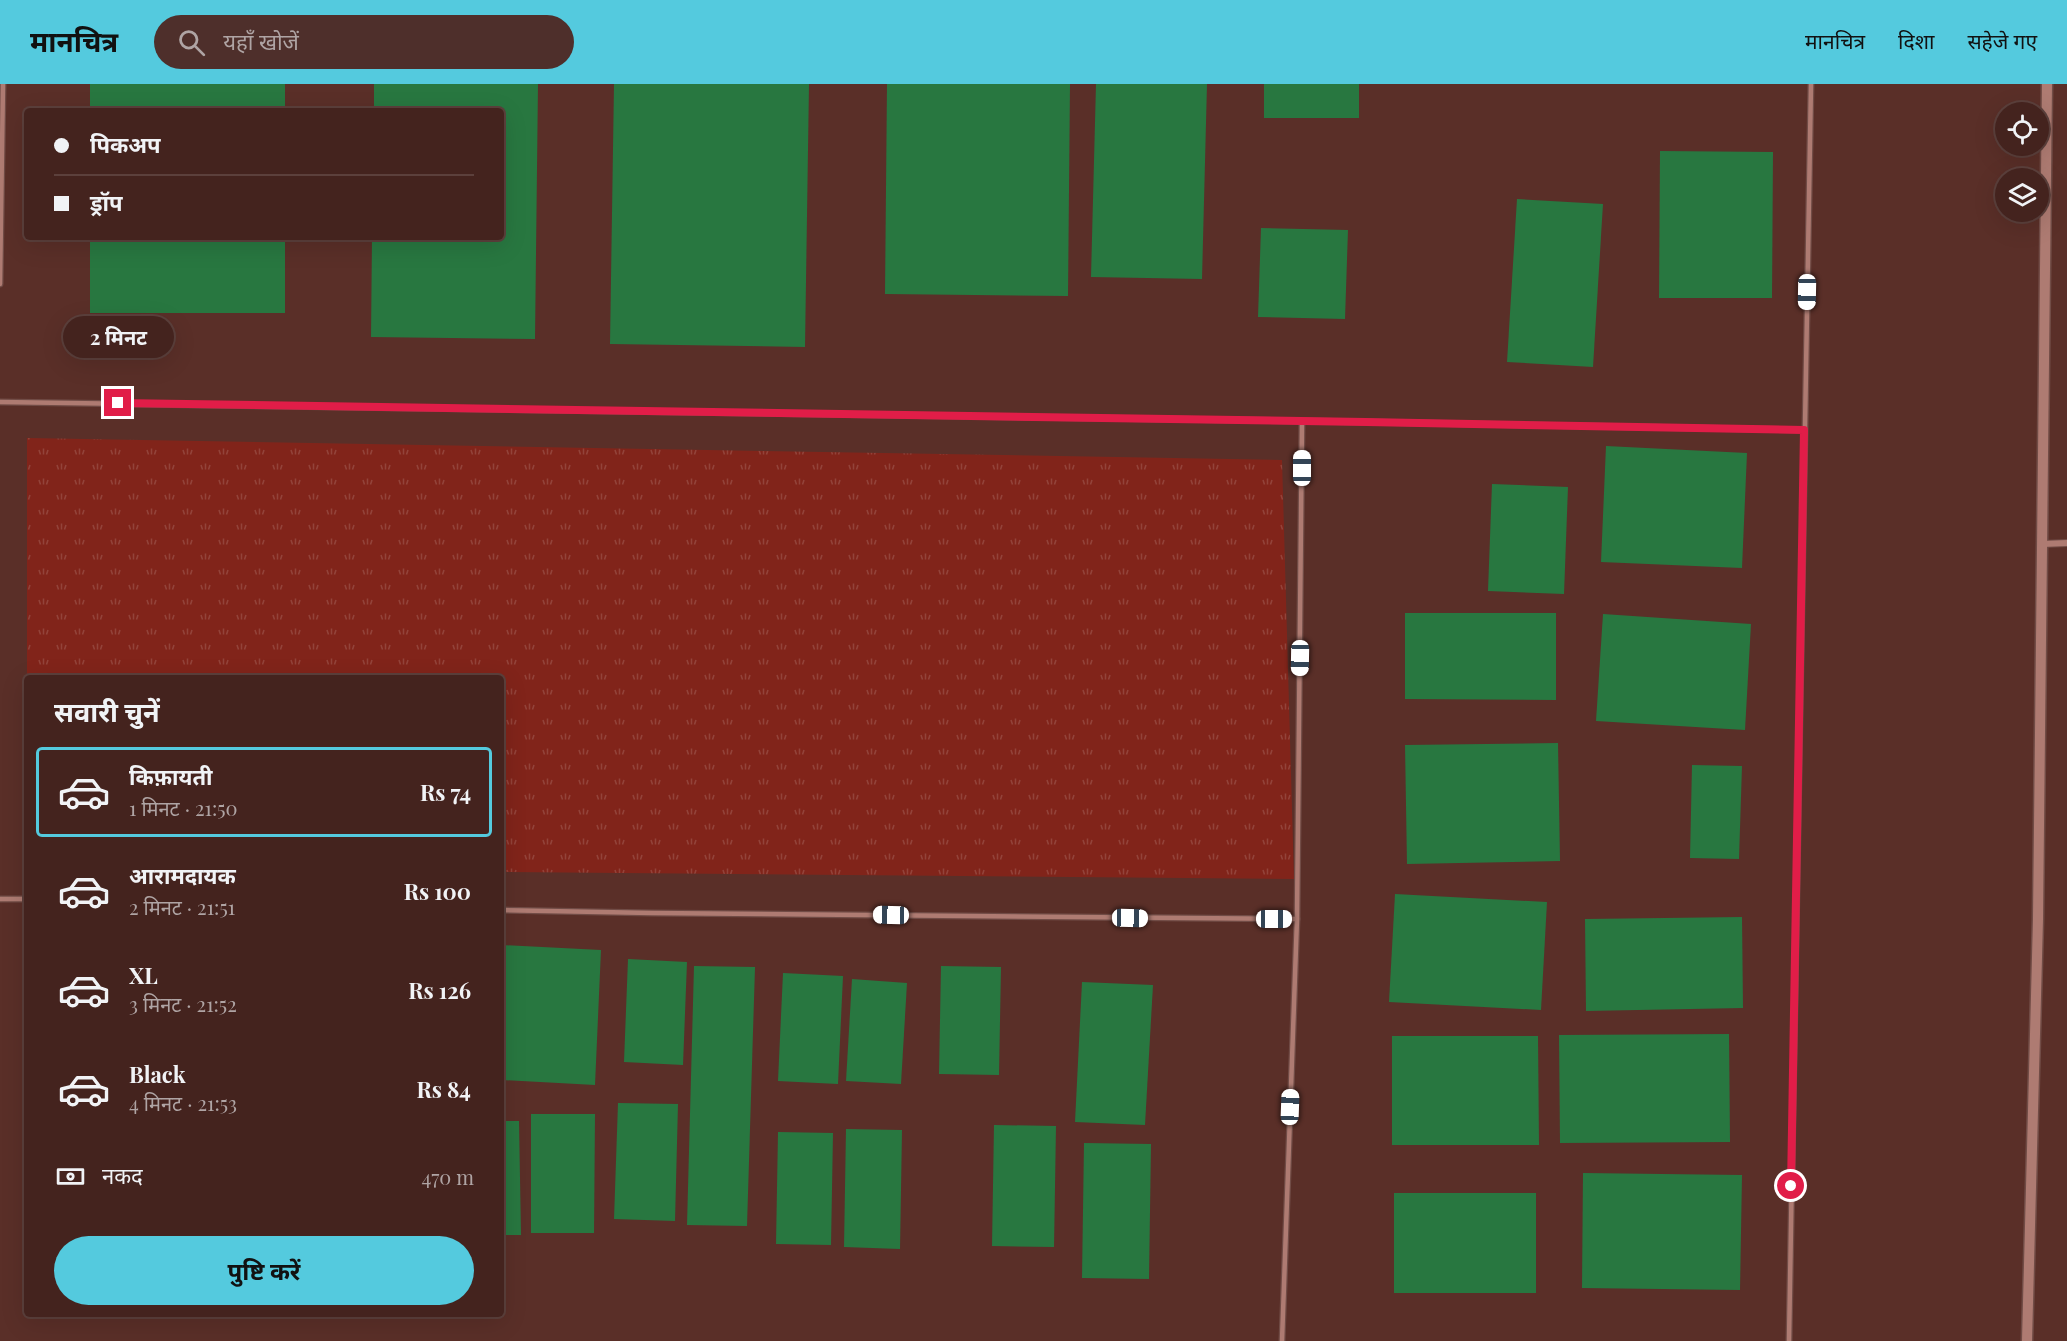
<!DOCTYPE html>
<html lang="hi">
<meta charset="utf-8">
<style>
body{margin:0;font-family:"Playfair Display","Noto Sans Devanagari",serif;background:#4e2f2b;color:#f1f3f6;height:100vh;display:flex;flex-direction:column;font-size:22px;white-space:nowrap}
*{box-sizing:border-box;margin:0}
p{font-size:20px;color:#afa4a4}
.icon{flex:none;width:33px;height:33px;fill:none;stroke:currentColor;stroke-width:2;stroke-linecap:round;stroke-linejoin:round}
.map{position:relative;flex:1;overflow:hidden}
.details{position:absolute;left:24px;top:591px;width:480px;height:642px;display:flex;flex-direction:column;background:#44231e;border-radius:6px;box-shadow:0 6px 24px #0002,0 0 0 2px #5c403c}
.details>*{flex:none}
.top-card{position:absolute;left:24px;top:24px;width:480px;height:132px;border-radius:6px;box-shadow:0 6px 24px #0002,0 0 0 2px #5c403c;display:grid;align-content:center;height:132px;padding:0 30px;background:#44231e}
.tools{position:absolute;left:1995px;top:18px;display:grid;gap:12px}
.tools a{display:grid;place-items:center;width:54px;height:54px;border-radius:50%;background:#44231e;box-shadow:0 6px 24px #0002,0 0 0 2px #5c403c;font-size:30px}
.end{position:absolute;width:27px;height:27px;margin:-14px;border:8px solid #e11d48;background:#fff;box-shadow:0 0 0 3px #fff}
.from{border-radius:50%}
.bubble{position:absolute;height:42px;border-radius:21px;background:#44231e;box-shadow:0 6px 24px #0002,0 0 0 2px #5c403c;font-size:20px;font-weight:700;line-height:42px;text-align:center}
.car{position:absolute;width:18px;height:36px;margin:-18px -9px;border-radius:8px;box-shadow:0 0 4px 2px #0007;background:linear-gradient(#fff 24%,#345 0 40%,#fff 0 76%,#345 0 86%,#fff 0)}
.top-card b{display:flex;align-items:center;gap:21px;height:57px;font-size:22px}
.top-card b+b{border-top:2px solid #5c403c}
.top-card i{width:15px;height:15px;background:#f1f3f6}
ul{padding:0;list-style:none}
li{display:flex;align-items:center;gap:18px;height:90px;margin:0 12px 9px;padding:0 18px;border:3px solid transparent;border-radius:6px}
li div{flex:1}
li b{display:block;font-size:22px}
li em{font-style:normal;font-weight:700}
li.current{border-color:#54cade}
li>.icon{width:54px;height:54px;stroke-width:1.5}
h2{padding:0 30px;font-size:27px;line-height:72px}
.pay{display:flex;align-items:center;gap:15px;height:66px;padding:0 30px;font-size:22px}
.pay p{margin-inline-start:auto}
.cta{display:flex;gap:12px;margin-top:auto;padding:12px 30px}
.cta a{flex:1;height:69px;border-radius:36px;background:#54cade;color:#111;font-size:24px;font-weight:700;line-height:69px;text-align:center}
header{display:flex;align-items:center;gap:36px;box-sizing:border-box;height:84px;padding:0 30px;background:#54cade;color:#111}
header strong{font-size:28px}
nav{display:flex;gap:33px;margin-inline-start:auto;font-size:21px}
.search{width:420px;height:54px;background:#4e2f2b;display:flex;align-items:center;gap:15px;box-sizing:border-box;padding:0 21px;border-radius:33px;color:#afa4a4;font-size:22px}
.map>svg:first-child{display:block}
.park{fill:url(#park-tufts)}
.building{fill:#287740}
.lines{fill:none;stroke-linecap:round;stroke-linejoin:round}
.service-casing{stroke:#714c46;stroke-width:7}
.minor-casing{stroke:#714c46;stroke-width:8}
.tertiary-casing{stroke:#714c46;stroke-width:13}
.service{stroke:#ae7b72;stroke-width:4.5}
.minor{stroke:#ae7b72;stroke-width:6}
.tertiary{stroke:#ae7b72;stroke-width:10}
.route{stroke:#e11d48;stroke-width:8}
</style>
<header>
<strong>मानचित्र</strong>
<div class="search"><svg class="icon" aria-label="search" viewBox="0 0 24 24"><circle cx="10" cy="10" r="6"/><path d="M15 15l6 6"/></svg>यहाँ खोजें</div>
<nav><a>मानचित्र</a><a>दिशा</a><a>सहेजे गए</a></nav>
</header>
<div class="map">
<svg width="2067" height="1257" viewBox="0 0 2067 1257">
<defs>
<pattern id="park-tufts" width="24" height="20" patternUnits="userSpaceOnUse" patternTransform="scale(1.5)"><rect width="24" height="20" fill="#81241a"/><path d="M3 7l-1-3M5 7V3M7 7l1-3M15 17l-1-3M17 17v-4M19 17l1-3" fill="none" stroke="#93433a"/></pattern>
</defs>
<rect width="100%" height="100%" fill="#5a2f28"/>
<path class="park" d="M27,354L1282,376L1294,795L501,788V594H27Z"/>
<g class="building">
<rect x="90" y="0" width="195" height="27"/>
<path d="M374,0H538L535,255L371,253L372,153H501V27H374Z"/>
<path d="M614,0H809L805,263L610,260Z"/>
<path d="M887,0H1070L1068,212L885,210Z"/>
<path d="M1096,0H1207L1202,195L1091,193Z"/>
<rect x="1264" y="0" width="95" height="34"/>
<path d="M1660,67L1773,68L1772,214H1659Z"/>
<path d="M1517,115L1603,120L1593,283L1507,278Z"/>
<path d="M1261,144L1348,146L1345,235L1258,233Z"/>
<rect x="90" y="153" width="195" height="76"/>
<path d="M1606,362L1747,369L1742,484L1601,478Z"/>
<path d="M1492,400L1568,403L1564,510L1488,507Z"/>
<path d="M1405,529H1556V616L1405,615Z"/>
<path d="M1603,530L1751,540L1745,646L1596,637Z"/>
<path d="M1558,659L1560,777L1407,780L1405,661Z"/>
<path d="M1692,681L1742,682L1739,775L1690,774Z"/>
<path d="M1395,810L1547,818L1541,926L1389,918Z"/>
<path d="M1742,833L1743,924L1586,927L1585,835Z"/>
<path d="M501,861L601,866L595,1001L501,996Z"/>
<path d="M628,875L687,878L683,981L624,978Z"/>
<path d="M694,882L755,883L747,1142L687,1141Z"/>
<path d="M941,882L1001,883L999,991L939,990Z"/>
<path d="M783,889L843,892L838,1000L778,997Z"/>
<path d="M852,895L907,899L901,1000L846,997Z"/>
<path d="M1082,898L1153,901L1145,1041L1075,1038Z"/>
<path d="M1729,950L1730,1058L1560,1059L1559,951Z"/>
<path d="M1392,952H1538L1539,1061H1392Z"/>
<path d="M618,1019L678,1020L675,1137L614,1135Z"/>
<path d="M531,1030H595L594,1149H531Z"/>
<path d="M501,1037H519L521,1151H501Z"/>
<path d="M994,1041L1056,1042L1054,1163L992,1162Z"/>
<path d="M846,1045L902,1046L900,1165L844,1163Z"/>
<path d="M778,1048L833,1049L831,1161L776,1160Z"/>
<path d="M1084,1059L1151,1060L1149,1195L1082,1194Z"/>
<path d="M1583,1089L1742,1091L1740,1206L1582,1204Z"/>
<rect x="1394" y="1109" width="142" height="100"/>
</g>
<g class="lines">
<g class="service-casing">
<g id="service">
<path d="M0,200L3,0"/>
<path d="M0,318L1366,338L1804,346"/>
<path d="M0,815H27"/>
<path d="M501,826L652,829L1297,835"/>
<path d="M1282,1257L1297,835L1302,337"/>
<path d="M1789,1257L1811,0"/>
</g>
</g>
<g class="minor-casing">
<path id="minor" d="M2042,460L2067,459"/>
</g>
<g class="tertiary-casing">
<path id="tertiary" d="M2027,1257L2038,835L2047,0"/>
</g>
<use href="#service" class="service"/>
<use href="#minor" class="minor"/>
<use href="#tertiary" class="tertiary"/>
</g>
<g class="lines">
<path class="route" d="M118,319L1366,338L1804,346L1791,1102"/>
</g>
</svg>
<div class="tools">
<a><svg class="icon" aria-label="locate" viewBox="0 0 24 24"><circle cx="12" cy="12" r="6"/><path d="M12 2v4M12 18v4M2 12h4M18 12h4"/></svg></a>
<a><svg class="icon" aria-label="layers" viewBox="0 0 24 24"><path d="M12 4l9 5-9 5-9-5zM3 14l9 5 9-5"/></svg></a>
</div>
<i class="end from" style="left:1791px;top:1102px"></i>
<i class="end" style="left:118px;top:319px"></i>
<div class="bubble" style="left:63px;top:232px;width:111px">2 मिनट</div>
<i class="car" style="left:1807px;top:208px;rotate:181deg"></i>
<i class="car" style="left:1302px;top:384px;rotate:0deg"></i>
<i class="car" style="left:1300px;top:574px;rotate:181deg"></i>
<i class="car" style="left:891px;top:831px;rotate:271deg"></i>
<i class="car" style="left:1130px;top:834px;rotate:91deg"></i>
<i class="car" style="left:1274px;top:835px;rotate:90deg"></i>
<i class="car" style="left:1290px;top:1023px;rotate:2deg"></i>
<div class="top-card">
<b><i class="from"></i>पिकअप</b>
<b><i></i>ड्रॉप</b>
</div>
<section class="details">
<h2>सवारी चुनें</h2>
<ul>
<li class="current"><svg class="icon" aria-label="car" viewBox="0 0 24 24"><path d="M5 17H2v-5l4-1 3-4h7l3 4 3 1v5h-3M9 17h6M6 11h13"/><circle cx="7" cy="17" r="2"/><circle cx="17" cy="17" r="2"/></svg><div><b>किफ़ायती</b><p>1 मिनट · 21:50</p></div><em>Rs 74</em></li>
<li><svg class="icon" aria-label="car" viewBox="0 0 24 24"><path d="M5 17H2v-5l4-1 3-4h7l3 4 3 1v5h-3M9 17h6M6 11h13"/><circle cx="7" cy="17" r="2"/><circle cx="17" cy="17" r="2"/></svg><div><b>आरामदायक</b><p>2 मिनट · 21:51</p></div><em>Rs 100</em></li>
<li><svg class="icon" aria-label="car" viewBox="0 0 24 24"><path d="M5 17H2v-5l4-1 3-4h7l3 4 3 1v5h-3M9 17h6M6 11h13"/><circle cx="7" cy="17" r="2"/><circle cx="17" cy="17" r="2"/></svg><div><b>XL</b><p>3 मिनट · 21:52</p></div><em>Rs 126</em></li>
<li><svg class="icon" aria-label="car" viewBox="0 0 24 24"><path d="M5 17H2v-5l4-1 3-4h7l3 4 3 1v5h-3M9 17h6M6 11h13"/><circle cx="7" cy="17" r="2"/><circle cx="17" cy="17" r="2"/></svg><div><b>Black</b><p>4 मिनट · 21:53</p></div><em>Rs 84</em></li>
</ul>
<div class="pay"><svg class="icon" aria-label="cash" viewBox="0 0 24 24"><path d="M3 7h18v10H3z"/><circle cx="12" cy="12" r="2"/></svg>नकद<p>470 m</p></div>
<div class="cta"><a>पुष्टि करें</a></div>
</section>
</div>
